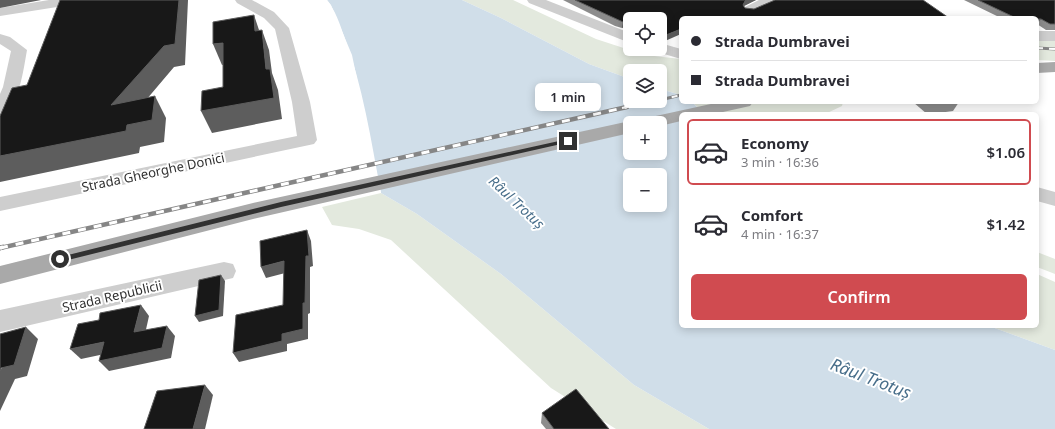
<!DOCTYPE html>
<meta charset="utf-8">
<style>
body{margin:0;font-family:"Noto Sans",sans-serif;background:#f2f2f3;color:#2b2b33;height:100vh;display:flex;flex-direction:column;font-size:15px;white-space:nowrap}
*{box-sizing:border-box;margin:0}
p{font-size:13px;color:#7c7c81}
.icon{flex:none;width:22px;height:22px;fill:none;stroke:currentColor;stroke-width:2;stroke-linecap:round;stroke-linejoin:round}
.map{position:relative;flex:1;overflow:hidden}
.sheet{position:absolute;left:679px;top:112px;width:360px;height:216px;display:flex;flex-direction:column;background:#fff;border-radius:6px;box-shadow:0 2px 10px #0003}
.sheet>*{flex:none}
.top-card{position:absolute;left:679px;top:16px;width:360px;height:88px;border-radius:6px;box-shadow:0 2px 10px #0003;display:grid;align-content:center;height:88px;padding:0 12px;background:#fff}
.fabs{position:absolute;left:623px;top:12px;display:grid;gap:8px}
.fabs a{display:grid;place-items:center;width:44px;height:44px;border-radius:6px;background:#fff;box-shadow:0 2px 10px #0003;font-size:20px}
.end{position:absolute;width:18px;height:18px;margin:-9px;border:5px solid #313131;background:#fff;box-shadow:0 0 0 2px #fff}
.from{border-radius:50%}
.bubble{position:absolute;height:28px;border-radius:6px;background:#fff;box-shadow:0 2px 10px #0003;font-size:13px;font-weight:600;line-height:28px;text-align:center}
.top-card b{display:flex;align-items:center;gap:14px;height:38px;font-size:15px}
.top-card b+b{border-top:1px solid #e1e1e2}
.top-card i{width:10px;height:10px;background:#2b2b33}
ul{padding:7px 0 0;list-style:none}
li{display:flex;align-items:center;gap:12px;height:66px;margin:0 8px 6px;padding:0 4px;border:2px solid transparent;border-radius:6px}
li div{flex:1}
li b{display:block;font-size:15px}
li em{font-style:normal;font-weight:600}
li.current{border-color:#d04b50}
li>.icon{width:36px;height:36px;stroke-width:1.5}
.action{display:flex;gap:8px;margin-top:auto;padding:8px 12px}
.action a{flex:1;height:46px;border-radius:6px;background:#d04b50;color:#fff;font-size:16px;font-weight:600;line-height:46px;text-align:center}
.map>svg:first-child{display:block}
.green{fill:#e3e9de}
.water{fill:#d0dee9;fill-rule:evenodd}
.pier{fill:#fff}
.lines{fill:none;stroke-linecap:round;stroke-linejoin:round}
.street{fill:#cecece;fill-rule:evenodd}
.primary{fill:#a9a9a9;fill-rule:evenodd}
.rail-far2-casing{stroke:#868686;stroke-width:3}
.rail-far1-casing{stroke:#868686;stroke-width:4.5}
.rail-casing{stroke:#868686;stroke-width:5}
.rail-far2{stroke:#fff;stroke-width:2;stroke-dasharray:6;stroke-linecap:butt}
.rail-far1{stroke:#fff;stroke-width:3;stroke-dasharray:8;stroke-linecap:butt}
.rail{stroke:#fff;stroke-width:3.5;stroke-dasharray:11;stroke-linecap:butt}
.wall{fill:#8c8c8c}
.shaded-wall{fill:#5d5d5d}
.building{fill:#181818;stroke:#5d5d5d}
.route{fill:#313131}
.labels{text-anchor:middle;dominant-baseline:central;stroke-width:4;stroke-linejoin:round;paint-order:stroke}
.street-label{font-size:13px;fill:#313131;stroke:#fff}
.water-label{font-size:14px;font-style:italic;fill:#486e8a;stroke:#fff}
.near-water-label{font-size:17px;font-style:italic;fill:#486e8a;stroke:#fff}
</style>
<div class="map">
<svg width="1055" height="429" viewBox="0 0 1055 429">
<rect width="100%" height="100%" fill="#fff"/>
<g class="green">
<path d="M462,0H513L596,39L645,55L681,59V95L660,89V71H630V79L589,64L501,18Z"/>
<path d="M1037,31H1055V61L1037,60Z"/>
<path d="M692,102H843L842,106L825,114H704Z"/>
<path d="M381,193L417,214L501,274L634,385L709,429H616L551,388L391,240L359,229L332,225L322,207Z"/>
<path d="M1037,252L1055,259V274L1037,267Z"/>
<path d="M1037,274L1055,282V350L989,326H1037Z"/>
</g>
<path class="water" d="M327,0H462L501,18L589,64L630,79V101H660V89L681,95V102H692L704,114H681V326H989L1055,350V429H709L634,385L501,274L417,214L381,193C371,140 363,86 344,36C340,24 335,10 327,0ZM630,123H660V153H630ZM630,175H660V205H630Z"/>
<path class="pier" d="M325,0H327L331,5L352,55L381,193H379L350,56L340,29Z"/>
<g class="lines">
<g class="street">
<path d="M49,0H83L81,3L76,4L0,16V8Z"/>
<path d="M235,0H252L274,12L289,28L310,102L317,140L314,144L0,211V197L297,136L292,102L275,29L264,18L237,3Z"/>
<path d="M527,0H546L630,33V43L529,3Z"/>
<path d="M759,0H777L775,3C766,8 755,16 745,13L743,10L745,7Z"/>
<rect x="1037" y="31" width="18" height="10"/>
<path d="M0,34L10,37L27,50C23,73 20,96 6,116L0,117V94L3,87L11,51L0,44Z"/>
<path d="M660,43L681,49V59L654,51L653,49H660Z"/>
<path d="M1037,187L1055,192V206L1037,201Z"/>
<path d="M224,262L233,264L236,271L233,278L0,332V310Z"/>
</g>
<g class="primary">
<path d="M1055,62V72L1037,73V63Z"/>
<path d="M720,102H753L750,106L714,114H681V121L660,126V123H640L642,119Z"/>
<path d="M630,121L636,123H630V133L253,219L0,284V266L253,203Z"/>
</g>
<g class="rail-far2-casing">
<g id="rail-far2">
<path d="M1037,48L1055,49"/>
<path d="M660,100L681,95"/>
<path d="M622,108L656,101"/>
</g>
</g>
<g class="rail-far1-casing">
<path id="rail-far1" d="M0,248L627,107"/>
</g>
<g class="rail-casing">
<path id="rail" d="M0,248L3,247"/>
</g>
<use href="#rail-far2" class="rail-far2"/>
<use href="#rail-far1" class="rail-far1"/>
<use href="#rail" class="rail"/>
</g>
<g class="wall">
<path d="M563,0H756L744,6L745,8L754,9L923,0L681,18L665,41L660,38V19H630V24L622,28L615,26Z"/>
<path d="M964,0H1055V30H1046L1037,24V18H1001Z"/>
<path d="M913,102H959L953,111L931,114H927Z"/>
<path d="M542,413L609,429H546L541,423Z"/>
</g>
<g class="shaded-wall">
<path d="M0,0H41L0,8Z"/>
<path d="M179,0H188L185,65L174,67L124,126L111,105Z"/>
<path d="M746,0H756L744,6L743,5L745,1Z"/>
<path d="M254,15L261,36L255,31Z"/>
<path d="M632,18V19H630V24L622,28L623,22Z"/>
<path d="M1037,19H1041L1037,24Z"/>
<path d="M681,29V34L665,41L666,35Z"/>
<path d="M262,30L269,50L272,73L278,90L282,119L212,133L201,111L266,69Z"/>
<path d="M223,43L231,63L222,65L213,44Z"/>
<path d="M155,96L166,118L164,142L140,147L139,153L0,182V156L127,125Z"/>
<path d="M307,230L311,241L313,266L310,267V313L308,314V339L287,344V351L239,362L233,353L282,334L303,303Z"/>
<path d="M284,261L289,272L266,278L261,267Z"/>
<path d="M221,275L225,281L223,316L199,322L195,316Z"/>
<path d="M141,305L149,316L143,343L134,332Z"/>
<path d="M167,326L175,336L171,358L109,371L99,361Z"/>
<path d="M26,327L38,339L27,376L15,379L0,411V371Z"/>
<path d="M104,342L114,352L81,359L70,349Z"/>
<path d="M205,385L213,395L205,429H193Z"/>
</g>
<g class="building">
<path d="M60,0H179L175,44L164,46L111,105L155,96L152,120L127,125L126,131L0,156V116L12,88L27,85Z"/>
<path d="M575,0H746L745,1L743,5L745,8L754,9L775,0H923L949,18H681V29L666,35L660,32V19H633L632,18L623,22Z"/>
<path d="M978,0H1055V24H1050L1041,19H1037V18H1016Z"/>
<path d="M254,15L255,31L262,30L266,69H270L274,98L201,111L202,91L223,87V43L213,44V22Z"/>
<path d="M307,230L309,256H306L305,303H303V329L282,334V341L233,353L236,315L283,305L284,261L261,267L260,241Z"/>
<path d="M221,275L219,310L195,316L199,280Z"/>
<path d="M141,305L134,332L167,326L162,348L99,361L104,342L70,349L78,324L99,320L100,313Z"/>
<path d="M26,327L14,365L1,368L0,371V334Z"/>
<path d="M205,385L193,429H144L157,391Z"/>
<path d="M576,389L609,429H554L542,413Z"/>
</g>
<path class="route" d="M568,139H570V142L281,207L60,262L57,259L60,257L281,202Z"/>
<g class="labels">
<g class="street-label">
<text transform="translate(153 172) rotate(-12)">Strada Gheorghe Donici</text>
<text transform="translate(112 296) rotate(-13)">Strada Republicii</text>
</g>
<g class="water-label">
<text transform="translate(517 202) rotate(43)">Râul Trotuș</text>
</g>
<g class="near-water-label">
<text transform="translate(871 378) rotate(21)">Râul Trotuș</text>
</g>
</g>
</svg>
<div class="fabs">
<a><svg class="icon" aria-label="locate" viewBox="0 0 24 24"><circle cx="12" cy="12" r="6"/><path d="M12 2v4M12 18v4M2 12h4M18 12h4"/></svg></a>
<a><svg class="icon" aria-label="layers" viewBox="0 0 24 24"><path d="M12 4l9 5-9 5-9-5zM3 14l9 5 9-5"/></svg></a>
<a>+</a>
<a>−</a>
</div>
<i class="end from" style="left:60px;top:259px"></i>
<i class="end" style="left:568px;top:141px"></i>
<div class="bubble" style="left:535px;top:83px;width:66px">1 min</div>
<div class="top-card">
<b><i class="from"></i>Strada Dumbravei</b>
<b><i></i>Strada Dumbravei</b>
</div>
<section class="sheet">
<ul>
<li class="current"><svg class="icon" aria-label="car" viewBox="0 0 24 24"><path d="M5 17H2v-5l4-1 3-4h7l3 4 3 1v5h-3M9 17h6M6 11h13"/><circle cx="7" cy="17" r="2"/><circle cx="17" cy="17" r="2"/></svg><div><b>Economy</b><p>3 min · 16:36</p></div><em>$1.06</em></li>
<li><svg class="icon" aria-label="car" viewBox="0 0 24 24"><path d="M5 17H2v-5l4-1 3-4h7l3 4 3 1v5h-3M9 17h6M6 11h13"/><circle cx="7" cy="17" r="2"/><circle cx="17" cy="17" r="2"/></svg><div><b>Comfort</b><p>4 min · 16:37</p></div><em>$1.42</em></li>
</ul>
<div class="action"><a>Confirm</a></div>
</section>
</div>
